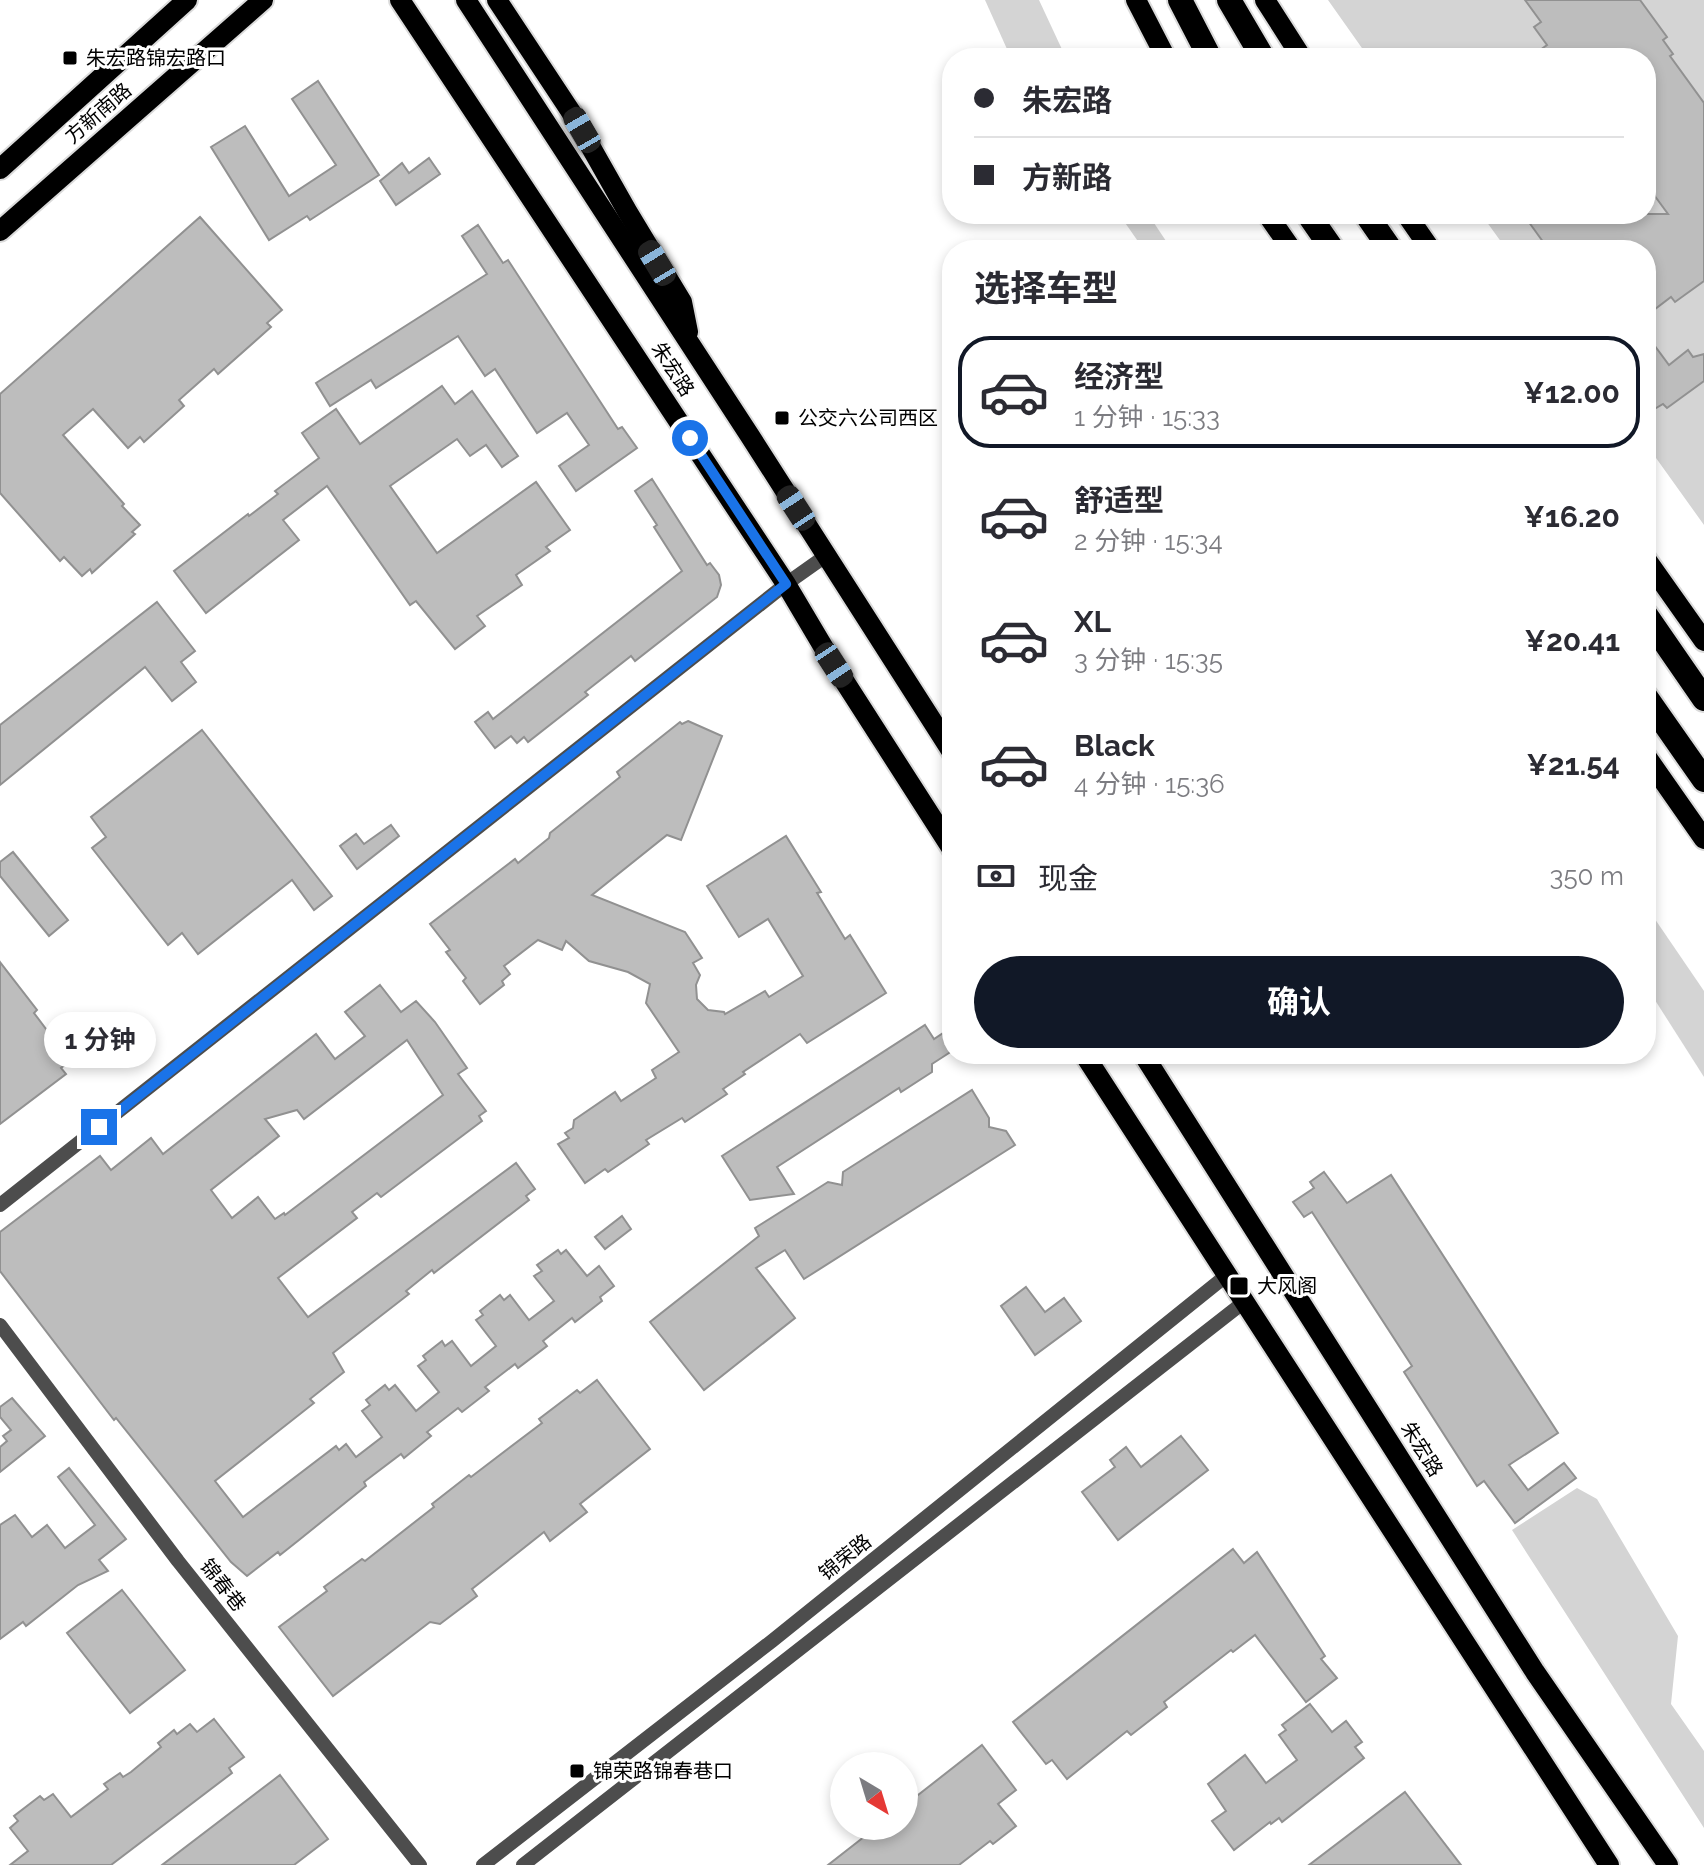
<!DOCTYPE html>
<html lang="zh">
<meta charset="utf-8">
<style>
body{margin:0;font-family:Raleway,"Noto Sans SC",sans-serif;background:#f7f7f7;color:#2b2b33;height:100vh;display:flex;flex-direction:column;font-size:30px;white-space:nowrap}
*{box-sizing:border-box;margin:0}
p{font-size:26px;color:#7c7c81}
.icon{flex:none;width:44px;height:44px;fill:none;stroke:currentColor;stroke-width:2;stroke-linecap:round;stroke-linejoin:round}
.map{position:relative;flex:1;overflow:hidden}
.side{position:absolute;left:942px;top:240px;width:714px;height:824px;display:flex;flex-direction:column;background:#fff;border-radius:32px;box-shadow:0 4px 12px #0003}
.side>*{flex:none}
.guide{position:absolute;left:942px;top:48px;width:714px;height:176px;border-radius:32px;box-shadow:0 4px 12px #0003;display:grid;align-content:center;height:176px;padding:0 32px;background:#fff}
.needle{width:52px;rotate:142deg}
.controls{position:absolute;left:830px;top:1752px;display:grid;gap:16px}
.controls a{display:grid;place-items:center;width:88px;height:88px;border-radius:50%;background:#fff;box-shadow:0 4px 12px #0003;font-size:40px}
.end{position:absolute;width:36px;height:36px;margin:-18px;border:10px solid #1a73e8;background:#fff;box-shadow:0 0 0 4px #fff}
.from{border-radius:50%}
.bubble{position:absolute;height:56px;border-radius:28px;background:#fff;box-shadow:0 4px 12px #0003;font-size:26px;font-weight:700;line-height:56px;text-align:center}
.car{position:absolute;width:24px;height:48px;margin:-24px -12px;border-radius:10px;box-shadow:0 0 6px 2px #0007;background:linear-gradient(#222 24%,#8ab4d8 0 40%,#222 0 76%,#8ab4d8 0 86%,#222 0)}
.guide b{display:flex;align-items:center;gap:28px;height:76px;font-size:30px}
.guide b+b{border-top:2px solid #e1e1e2}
.guide i{width:20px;height:20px;background:#2b2b33}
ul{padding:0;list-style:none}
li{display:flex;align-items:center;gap:24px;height:112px;margin:0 16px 12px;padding:0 16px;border:4px solid transparent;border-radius:32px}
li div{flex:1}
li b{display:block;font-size:30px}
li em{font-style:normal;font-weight:700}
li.selected{border-color:#111827}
li>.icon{width:72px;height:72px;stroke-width:1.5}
h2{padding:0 32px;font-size:36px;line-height:96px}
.pay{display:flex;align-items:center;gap:20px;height:88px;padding:0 32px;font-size:30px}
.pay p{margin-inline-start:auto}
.primary-button{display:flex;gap:16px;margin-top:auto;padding:16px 32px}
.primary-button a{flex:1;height:92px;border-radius:48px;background:#111827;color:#fff;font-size:32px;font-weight:700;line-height:92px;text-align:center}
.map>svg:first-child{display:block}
.green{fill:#d4d4d4}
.building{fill:#bdbdbd;stroke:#919191;stroke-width:2;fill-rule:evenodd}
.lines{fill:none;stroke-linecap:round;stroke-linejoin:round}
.major-casing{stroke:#dbdbdb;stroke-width:24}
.highway-casing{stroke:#dbdbdb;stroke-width:28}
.minor{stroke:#4d4d4d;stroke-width:14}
.major{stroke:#000;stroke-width:20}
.highway{stroke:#000;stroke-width:24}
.route{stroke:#1a73e8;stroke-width:10}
.poi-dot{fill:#000;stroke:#fff;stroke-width:3}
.labels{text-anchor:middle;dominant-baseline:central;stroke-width:6;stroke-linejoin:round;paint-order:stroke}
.poi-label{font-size:20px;fill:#000;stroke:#fff;text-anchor:start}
.street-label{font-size:20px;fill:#000;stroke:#fff}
</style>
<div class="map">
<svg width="1704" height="1865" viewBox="0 0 1704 1865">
<rect width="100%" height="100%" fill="#fff"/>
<g class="green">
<path d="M985,0H1039L1066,58H1011Z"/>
<path d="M1328,0H1704V525L1646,444V250H1507L1481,214H1646V58H1369Z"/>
<path d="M1119,214H1148L1172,250H1144Z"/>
<path d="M1646,906L1704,991V1077L1646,986Z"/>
<path d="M1577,1488L1597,1499L1678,1636L1671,1704L1704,1751V1828L1512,1530Z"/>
</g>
<g class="building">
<path d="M1525,0H1640L1667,37L1663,40L1673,54L1670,56L1704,103V281L1675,302L1671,297L1646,316V250H1549L1523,214H1668L1646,184V58H1529L1547,45L1534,27L1541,22Z"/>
<path d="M318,81L379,175L310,220L307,216L269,240L211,147L245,126L289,196L336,165L292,99Z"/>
<path d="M429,158L440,174L396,205L380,181L402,163L409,173Z"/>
<path d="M200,217L282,310L267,323L271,327L218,374L214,369L179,400L184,406L144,442L140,437L128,448L93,409L63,435L124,504L122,506L140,525L132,532L135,534L92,573L90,569L82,576L64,557L60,561L0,493V394Z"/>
<path d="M478,225L503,263L508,260L618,429L622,427L637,448L576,491L559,466L589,445L567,413L537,433L495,369L485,376L458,336L376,388L371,380L330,406L316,383L487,274L462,236Z"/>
<path d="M1646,334L1669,365L1688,350L1693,357L1704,354V381L1667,408L1663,404L1646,414Z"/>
<path d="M442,386L455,404L472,391L518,456L502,467L486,445L470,456L457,439L390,486L437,553L536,482L570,530L546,547L550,551L516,575L522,585L477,616L485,626L455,649L416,601L410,605L327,486L283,520L299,540L206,613L174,571L248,514L249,516L278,494L275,491L319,458L302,433L336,409L360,444Z"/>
<path d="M652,479L707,565L710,563L719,575L721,585L717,597L635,661L631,656L585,692L588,695L528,742L524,737L517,743L511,736L495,748L475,722L488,712L493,719L682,571L654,527L657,525L635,491Z"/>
<path d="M157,602L195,651L181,662L196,682L172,701L145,667L0,785V725Z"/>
<path d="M688,721L722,736L681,840L667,835L592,895L685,932L702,958L693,963L700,975L696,985L697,999L708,1010L724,1012L725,1014L765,991L769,997L803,976L768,919L739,937L707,886L786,836L821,892L817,893L845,939L850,935L886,993L807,1043L800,1034L743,1072L745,1074L723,1089L727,1094L685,1122L682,1118L646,1140L649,1144L608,1172L605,1169L585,1183L558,1144L569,1138L565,1133L573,1128L574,1120L615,1092L621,1101L656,1078L652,1070L679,1052L646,1003L650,984L628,972L589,961L566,941L562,950L538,940L504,966L510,974L502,981L504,985L480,1004L463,981L466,978L446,952L450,950L430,924L515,859L518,863L549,838L550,833L620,777L617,772L680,722L682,724Z"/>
<path d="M202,730L332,896L314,910L292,880L198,954L182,933L168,945L92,848L106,837L91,817Z"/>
<path d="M391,825L399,836L357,869L340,846L356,834L364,844Z"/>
<path d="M13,852L68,920L49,936L0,876V862Z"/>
<path d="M0,962L37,1010L34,1013L70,1061L61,1068L66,1074L0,1124Z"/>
<path d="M380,985L401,1012L416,1001L435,1022L467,1068L458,1074L486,1111L479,1116L482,1121L381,1197L377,1193L352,1212L357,1218L278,1278L308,1317L516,1163L535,1189L526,1196L529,1200L434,1273L432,1270L406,1291L409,1294L333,1353L344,1372L310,1399L314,1403L215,1481L243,1517L336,1446L339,1450L346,1444L356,1457L382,1437L362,1411L370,1405L366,1400L385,1385L389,1390L395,1385L416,1411L439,1392L418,1366L426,1360L423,1356L442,1341L445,1346L452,1341L471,1366L496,1346L476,1320L483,1315L480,1311L500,1295L504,1300L510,1295L529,1320L554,1301L534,1276L542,1271L537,1265L558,1250L561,1254L566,1250L587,1276L599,1266L614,1286L600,1297L602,1301L575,1322L572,1318L543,1341L547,1346L518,1368L515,1364L485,1387L489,1391L462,1412L458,1408L427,1432L431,1436L404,1458L401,1454L364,1482L366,1486L299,1540L280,1555L278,1552L247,1576L231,1562L116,1418L114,1420L0,1271V1232L100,1156L111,1170L151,1138L163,1154L316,1034L335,1059L365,1036L345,1012ZM407,1040L443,1095L285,1215L284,1213L275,1219L258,1197L232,1218L211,1190L279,1136L265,1119L297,1110L304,1119Z"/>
<path d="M925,1025L934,1039L952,1027V1051L932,1064V1072L901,1092L899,1088L777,1167L794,1194L750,1200L722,1156Z"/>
<path d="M972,1090L989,1118V1127L1006,1131L1015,1145L804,1279L785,1250L756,1268L795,1318L704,1390L650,1322L759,1236L755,1228L828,1182L842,1185L843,1172Z"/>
<path d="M1324,1172L1347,1203L1391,1175L1558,1433L1509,1465L1528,1490L1564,1463L1576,1478L1515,1523L1484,1481L1477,1486L1404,1372L1412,1366L1312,1212L1304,1217L1293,1202L1314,1188L1310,1182Z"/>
<path d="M622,1216L631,1229L605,1249L595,1237Z"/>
<path d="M1026,1287L1045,1312L1064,1298L1081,1321L1035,1355L1001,1306Z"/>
<path d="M597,1380L650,1449L580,1504L587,1512L550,1541L544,1532L472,1589L477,1596L440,1624L430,1622L333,1696L279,1627L327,1591L324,1587L362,1559L365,1561L434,1507L432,1504L469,1475L471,1477L542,1423L539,1419L577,1390L580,1393Z"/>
<path d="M12,1398L45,1436L0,1472V1447L7,1441L3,1436L11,1430L0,1417V1407Z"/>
<path d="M1181,1436L1208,1470L1118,1540L1082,1492L1115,1467L1110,1460L1126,1447L1141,1467Z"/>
<path d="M69,1468L126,1539L99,1560L108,1571L78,1585L26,1626L23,1622L0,1639V1525L15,1515L32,1537L47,1525L65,1548L95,1525L58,1477Z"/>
<path d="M1233,1549L1244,1563L1257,1552L1325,1656L1321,1659L1337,1678L1306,1702L1255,1635L1233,1652L1231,1650L1164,1702L1167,1707L1131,1735L1127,1731L1067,1779L1052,1760L1046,1764L1013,1722Z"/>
<path d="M122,1590L185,1670L130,1713L67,1633Z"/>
<path d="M1310,1704L1332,1732L1346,1721L1362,1742L1355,1747L1364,1758L1282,1822L1279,1818L1271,1824L1270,1822L1234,1850L1212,1821L1226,1811L1208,1784L1245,1755L1266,1783L1297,1760L1279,1735L1286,1730L1282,1725Z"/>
<path d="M214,1719L244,1757L229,1768L232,1773L111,1865H10L28,1851L10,1828L18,1821L14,1816L40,1796L44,1800L53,1794L71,1817L108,1789L104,1784L120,1773L123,1777L131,1772L161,1747L158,1743L174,1730L177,1734L190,1724L197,1732Z"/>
<path d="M982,1745L1016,1790L998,1804L1016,1826L993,1844L990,1841L959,1865H828L878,1826H904V1806Z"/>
<path d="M280,1775L328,1839L294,1865H162Z"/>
<path d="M1405,1792L1461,1865H1309Z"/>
</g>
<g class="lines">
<g class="major-casing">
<g id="major">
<path d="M400,0L786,584L834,665L952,849"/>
<path d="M466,0L750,436L952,752"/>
<path d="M497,0L571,112L627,211L682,302L688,332"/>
<path d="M1136,0L1166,58"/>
<path d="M1265,0L1302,58"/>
<path d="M0,169L187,0"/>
<path d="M1267,214L1292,250"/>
<path d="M1406,214L1431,250"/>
<path d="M0,231L263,0"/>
<path d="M1646,559L1704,641"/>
<path d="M1646,756L1704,839"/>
<path d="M1084,1054L1609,1865"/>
<path d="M1143,1054L1535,1672L1668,1865"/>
</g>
</g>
<g class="highway-casing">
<g id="highway">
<path d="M1180,0L1210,58"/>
<path d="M1229,0L1263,58"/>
<path d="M1308,214L1333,250"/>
<path d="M1366,214L1391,250"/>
<path d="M1646,615L1704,699"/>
<path d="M1646,697L1704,780"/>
</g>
</g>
<g class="minor">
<path d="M0,1205L786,584L827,555"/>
<path d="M0,1325L178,1561L420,1865"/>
<path d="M483,1865L772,1641L1227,1275"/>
<path d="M523,1865L1244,1302"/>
</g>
<use href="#major" class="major"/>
<use href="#highway" class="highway"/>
</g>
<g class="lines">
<path class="route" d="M99,1127L786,584L690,438"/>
</g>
<g class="poi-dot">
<rect x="62" y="50" width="16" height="16" rx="4"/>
<rect x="774" y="410" width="16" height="16" rx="4"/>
<rect x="1229" y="1276" width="20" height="20" rx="4"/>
<rect x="569" y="1763" width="16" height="16" rx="4"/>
</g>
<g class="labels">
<g class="poi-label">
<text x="86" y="58">朱宏路锦宏路口</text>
<text x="798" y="418">公交六公司西区</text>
<text x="1257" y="1286">大风阁</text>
<text x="593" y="1771">锦荣路锦春巷口</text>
</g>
<g class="street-label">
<text transform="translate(98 113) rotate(-41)">方新南路</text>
<text transform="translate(673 369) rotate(57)">朱宏路</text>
<text transform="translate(1422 1449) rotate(58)">朱宏路</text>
<text transform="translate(845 1557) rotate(-39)">锦荣路</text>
<text transform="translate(223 1585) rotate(52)">锦春巷</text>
</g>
</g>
</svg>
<div class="controls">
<a><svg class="needle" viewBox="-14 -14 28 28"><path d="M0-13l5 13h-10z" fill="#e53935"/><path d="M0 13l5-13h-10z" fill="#7c7c81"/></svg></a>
</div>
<i class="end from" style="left:690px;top:438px"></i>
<i class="end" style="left:99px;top:1127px"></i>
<div class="bubble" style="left:44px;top:1012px;width:112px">1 分钟</div>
<i class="car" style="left:582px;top:130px;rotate:330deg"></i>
<i class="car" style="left:657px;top:263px;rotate:329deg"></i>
<i class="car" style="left:796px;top:508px;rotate:327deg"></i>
<i class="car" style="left:834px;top:665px;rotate:147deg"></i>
<div class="guide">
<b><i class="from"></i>朱宏路</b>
<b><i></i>方新路</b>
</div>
<section class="side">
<h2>选择车型</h2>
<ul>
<li class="selected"><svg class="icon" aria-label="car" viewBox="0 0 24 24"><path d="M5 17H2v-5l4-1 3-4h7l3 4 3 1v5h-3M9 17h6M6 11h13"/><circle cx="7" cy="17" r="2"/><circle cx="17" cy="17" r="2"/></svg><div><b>经济型</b><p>1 分钟 · 15:33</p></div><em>¥12.00</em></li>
<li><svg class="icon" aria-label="car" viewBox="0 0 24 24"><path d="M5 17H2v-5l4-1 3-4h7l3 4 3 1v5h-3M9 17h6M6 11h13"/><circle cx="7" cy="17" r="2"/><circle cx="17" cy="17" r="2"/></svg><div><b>舒适型</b><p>2 分钟 · 15:34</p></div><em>¥16.20</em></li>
<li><svg class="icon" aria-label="car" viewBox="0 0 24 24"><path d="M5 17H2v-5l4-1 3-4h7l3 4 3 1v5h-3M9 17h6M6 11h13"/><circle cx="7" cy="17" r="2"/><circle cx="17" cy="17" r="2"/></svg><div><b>XL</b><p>3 分钟 · 15:35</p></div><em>¥20.41</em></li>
<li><svg class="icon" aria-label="car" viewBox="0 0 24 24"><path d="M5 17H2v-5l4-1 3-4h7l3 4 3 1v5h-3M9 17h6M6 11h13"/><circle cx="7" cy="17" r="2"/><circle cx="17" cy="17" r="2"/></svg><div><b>Black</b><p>4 分钟 · 15:36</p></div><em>¥21.54</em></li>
</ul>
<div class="pay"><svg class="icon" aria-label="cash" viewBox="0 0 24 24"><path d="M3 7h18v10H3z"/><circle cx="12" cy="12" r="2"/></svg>现金<p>350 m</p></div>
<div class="primary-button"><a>确认</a></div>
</section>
</div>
